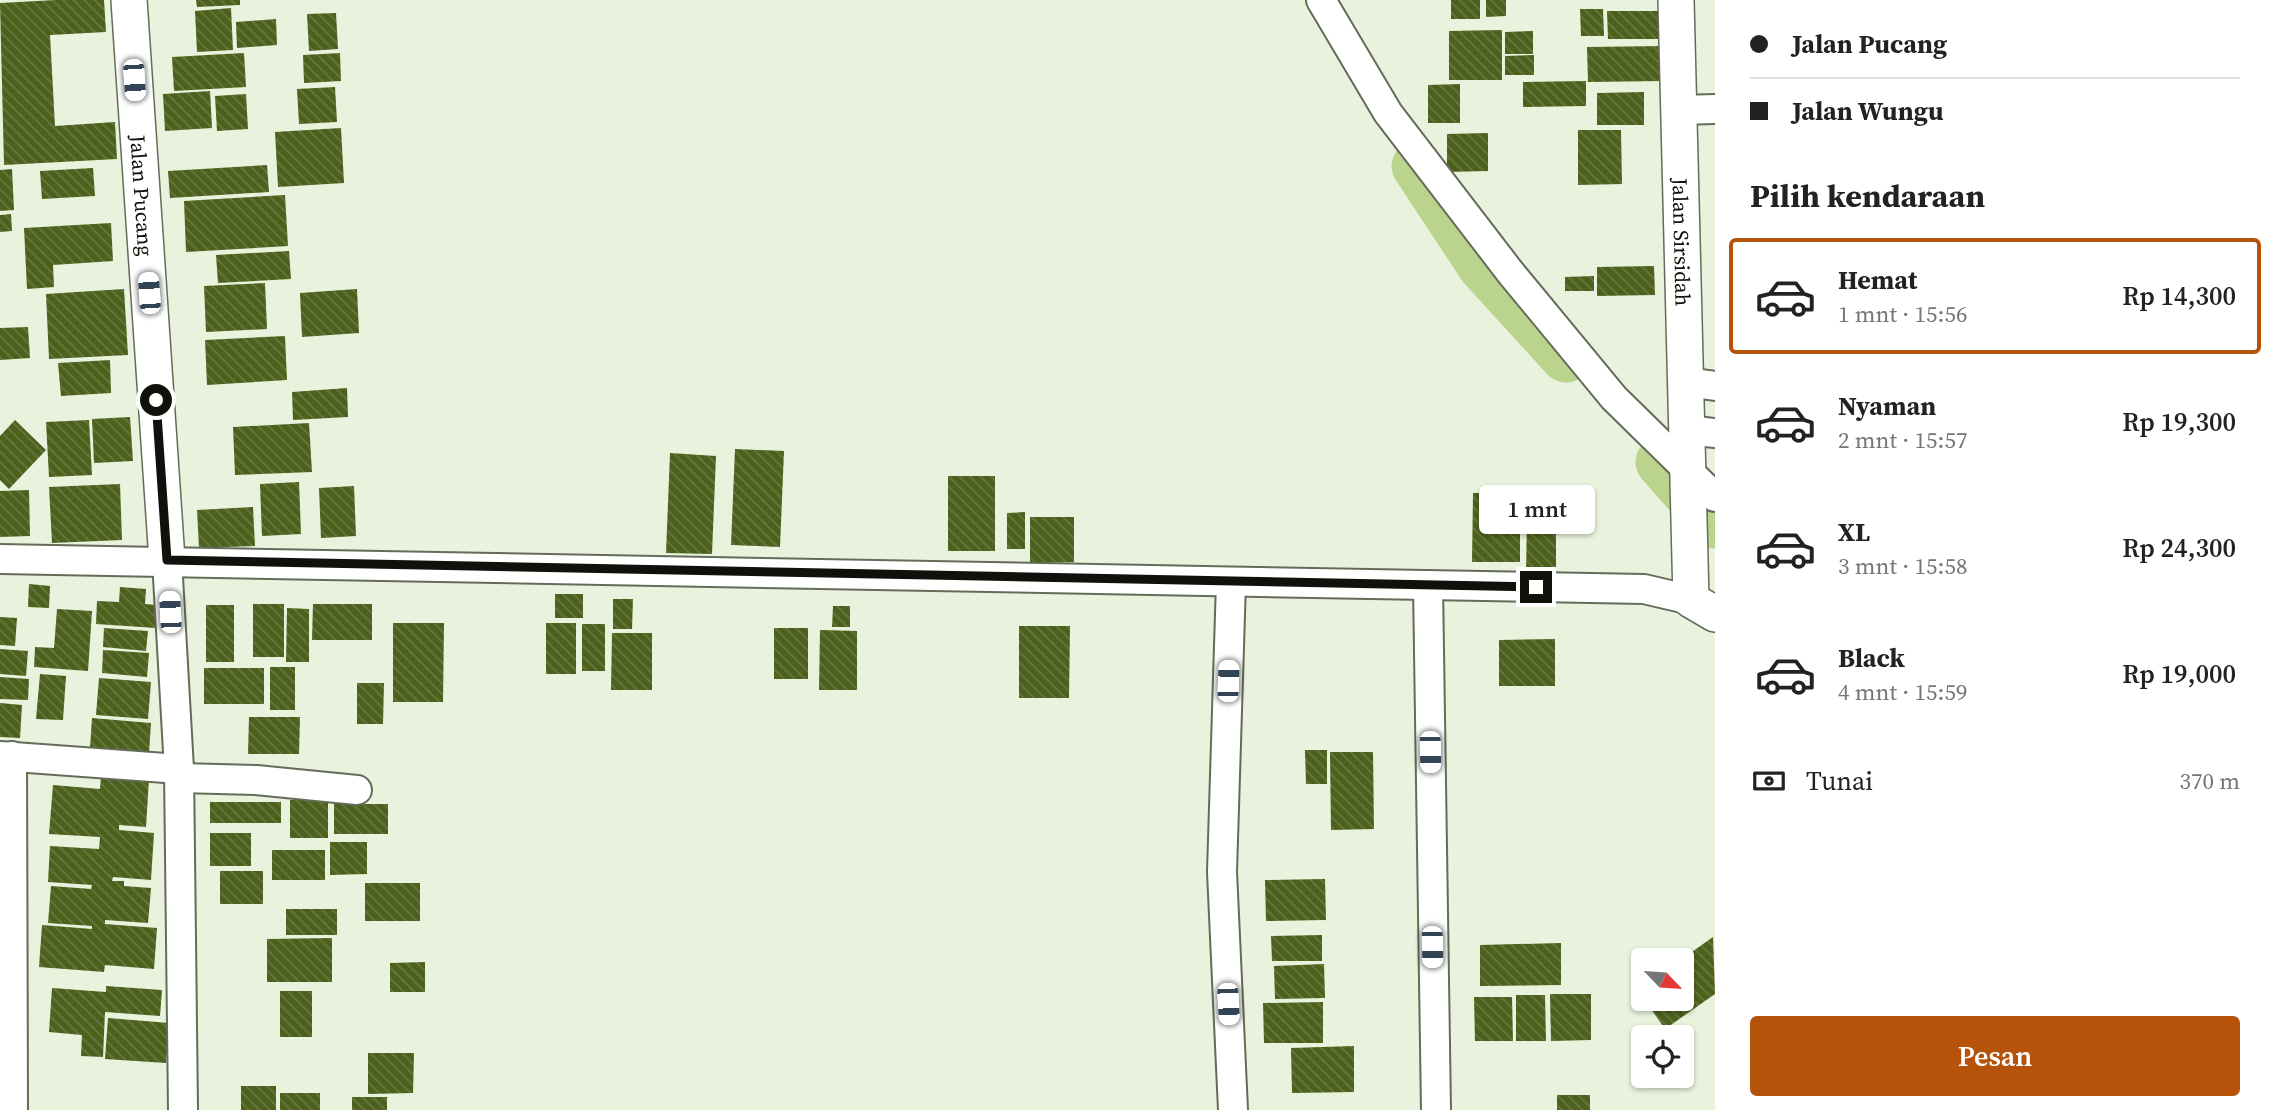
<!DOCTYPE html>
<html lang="id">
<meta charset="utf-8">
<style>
body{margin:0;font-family:"Source Serif 4",serif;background:#f2f2f2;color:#222;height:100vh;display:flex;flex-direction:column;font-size:26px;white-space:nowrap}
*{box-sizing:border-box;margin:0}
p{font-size:23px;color:#767676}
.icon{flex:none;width:38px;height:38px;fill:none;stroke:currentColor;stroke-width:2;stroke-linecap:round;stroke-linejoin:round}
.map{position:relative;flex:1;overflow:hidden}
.drawer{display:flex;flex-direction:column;background:#fff;width:560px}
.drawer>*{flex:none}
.banner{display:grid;align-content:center;height:154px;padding:0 35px;background:#fff}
.needle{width:46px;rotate:115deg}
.controls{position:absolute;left:1631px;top:948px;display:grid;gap:14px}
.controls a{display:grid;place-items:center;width:63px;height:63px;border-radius:7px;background:#fff;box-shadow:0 2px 5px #0004;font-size:35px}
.end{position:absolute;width:32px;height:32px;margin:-16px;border:9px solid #0f120b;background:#fff;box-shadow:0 0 0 4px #fff}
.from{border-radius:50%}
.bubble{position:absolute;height:49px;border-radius:7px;background:#fff;box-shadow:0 2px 5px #0004;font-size:23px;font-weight:600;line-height:49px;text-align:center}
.car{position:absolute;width:21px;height:42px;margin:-21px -10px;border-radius:9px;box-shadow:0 0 5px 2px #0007;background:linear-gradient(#fff 24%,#345 0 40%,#fff 0 76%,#345 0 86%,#fff 0)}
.banner b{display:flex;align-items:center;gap:24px;height:66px;font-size:26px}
.banner b+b{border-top:2px solid #e0e0e0}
.banner i{width:18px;height:18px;background:#222}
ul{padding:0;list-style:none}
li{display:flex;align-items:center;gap:21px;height:116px;margin:0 14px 10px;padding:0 21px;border:4px solid transparent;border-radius:7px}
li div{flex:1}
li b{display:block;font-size:26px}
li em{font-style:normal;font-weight:600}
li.active{border-color:#b45309}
li>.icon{width:63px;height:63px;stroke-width:1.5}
h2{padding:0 35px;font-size:32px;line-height:84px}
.pay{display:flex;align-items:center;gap:18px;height:77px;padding:0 35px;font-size:26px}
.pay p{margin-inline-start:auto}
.button{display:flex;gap:14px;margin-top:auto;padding:14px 35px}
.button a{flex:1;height:80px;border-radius:7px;background:#b45309;color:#fff;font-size:28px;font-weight:600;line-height:80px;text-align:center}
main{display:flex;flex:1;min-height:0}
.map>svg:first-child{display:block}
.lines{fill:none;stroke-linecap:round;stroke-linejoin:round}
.river{stroke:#bad48d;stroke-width:51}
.building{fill:url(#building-back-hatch)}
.minor-casing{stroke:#646c59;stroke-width:32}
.tertiary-casing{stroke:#646c59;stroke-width:38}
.minor{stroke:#fff;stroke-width:28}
.tertiary{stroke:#fff;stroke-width:35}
.route{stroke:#0f120b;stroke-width:9}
.labels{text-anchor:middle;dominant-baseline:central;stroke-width:7;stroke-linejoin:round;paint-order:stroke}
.street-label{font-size:21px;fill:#0f120b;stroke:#f8feee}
</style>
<main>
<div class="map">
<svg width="1715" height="1110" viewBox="0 0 1715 1110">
<defs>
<pattern id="building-back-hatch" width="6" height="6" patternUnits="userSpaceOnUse" patternTransform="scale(1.75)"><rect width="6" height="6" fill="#4c611b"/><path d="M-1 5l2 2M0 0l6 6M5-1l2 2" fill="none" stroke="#677742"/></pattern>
</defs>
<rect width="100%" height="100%" fill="#e9f2dd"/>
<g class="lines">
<g class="river">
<path d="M1417,166L1483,266L1566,357"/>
<path d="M1661,462L1715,523"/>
</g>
</g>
<g class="building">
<path d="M56,0H104L106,32L50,35L55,126L115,122L117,159L4,165L0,3Z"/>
<path d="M196,0H240V5L197,7Z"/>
<rect x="1451" y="0" width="29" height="19"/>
<path d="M1486,0H1506V16L1486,17Z"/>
<path d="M231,8L233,50L197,52L195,11Z"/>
<path d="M1580,9H1603L1604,36H1581Z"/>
<path d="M1607,11H1660V39H1608Z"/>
<path d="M336,13L338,49L309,51L307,14Z"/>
<path d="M276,19L277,45L237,48L236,22Z"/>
<path d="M1502,30V80H1449V31Z"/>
<path d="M1533,31V54H1505V32Z"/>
<path d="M1663,46V81L1588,82L1587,47Z"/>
<path d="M244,53L246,87L174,91L172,57Z"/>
<path d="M340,53L341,81L304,83L303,55Z"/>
<path d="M1534,55V75H1505V56Z"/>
<path d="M1586,81V106L1523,107V82Z"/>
<path d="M1460,84V123H1428V85Z"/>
<path d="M335,87L337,122L299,124L297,89Z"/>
<path d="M210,91L212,128L165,131L163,94Z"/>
<path d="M1644,92V125H1597V93Z"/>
<path d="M246,94L248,129L217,131L215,96Z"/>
<path d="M341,128L344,183L278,187L275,132Z"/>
<path d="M1578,130H1621L1622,184L1578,185Z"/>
<path d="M1488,133V171L1447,172V134Z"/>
<path d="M267,165L269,192L170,198L168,171Z"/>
<path d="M93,168L95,196L42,199L40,171Z"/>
<path d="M12,169L14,210L0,211V170Z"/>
<path d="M285,195L288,246L186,252L184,201Z"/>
<path d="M11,214L12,231L0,232V215Z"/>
<path d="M111,223L113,261L53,265L54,287L27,289L24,228Z"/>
<path d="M289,251L291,279L218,283L216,255Z"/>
<path d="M1654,266L1655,295L1597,296V267Z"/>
<path d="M1594,276V291H1565V277Z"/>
<path d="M265,283L267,329L206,332L204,286Z"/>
<path d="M124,289L128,355L49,359L46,294Z"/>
<path d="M357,289L359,333L302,337L300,293Z"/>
<path d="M28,327L30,358L0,360V328Z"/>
<path d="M285,336L287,380L207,385L205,340Z"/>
<path d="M110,360L111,393L61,396L58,363Z"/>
<path d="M347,388L348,417L293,420L292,392Z"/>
<path d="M130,417L133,461L94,463L92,419Z"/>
<path d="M15,420L46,450L9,489L0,480V436Z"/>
<path d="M89,420L92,475L49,477L46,422Z"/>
<path d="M309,423L312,472L235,475L233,427Z"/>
<path d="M735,449L784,451L780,547L731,545Z"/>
<path d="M670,453L716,456L712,554L666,553Z"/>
<rect x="948" y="476" width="47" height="75"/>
<path d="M299,482L301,534L262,536L260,484Z"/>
<path d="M120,484L122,540L52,543L49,487Z"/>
<path d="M354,486L356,536L321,538L319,488Z"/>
<path d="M29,490L30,536L0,537V491Z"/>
<path d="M1473,493H1520V562H1472Z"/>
<path d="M253,507L255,546L199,548L197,510Z"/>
<path d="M1527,511H1556V577H1526Z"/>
<path d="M1025,512V549H1007V513Z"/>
<path d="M1030,517H1074V562L1030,563Z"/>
<path d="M29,584L50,586L49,608L28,607Z"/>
<path d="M120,587L146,589L145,604L158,605L156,628L96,624L97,601L119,602Z"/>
<rect x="555" y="594" width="28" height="24"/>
<path d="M613,599H633L632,629H613Z"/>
<rect x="253" y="604" width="31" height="53"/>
<path d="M313,604H372V640H312Z"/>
<rect x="206" y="605" width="28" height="57"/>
<path d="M833,606H850V627H832Z"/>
<path d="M287,608L309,609V662H286Z"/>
<path d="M57,609L92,611L88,671L34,667L35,647L54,648Z"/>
<path d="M0,617L17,618L15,646L0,645Z"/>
<path d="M393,623H444L443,702H393Z"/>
<rect x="546" y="623" width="30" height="51"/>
<rect x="582" y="624" width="23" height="47"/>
<path d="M1019,626H1070L1069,698H1019Z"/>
<path d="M104,628L148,631L146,651L103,647Z"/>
<rect x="774" y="628" width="34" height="51"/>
<path d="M820,630L857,631V690H819Z"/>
<path d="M612,633H652V690H611Z"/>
<path d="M1555,639V686H1499V640Z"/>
<path d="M0,649L28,651L26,676L0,674Z"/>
<path d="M103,650L149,653L147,677L102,673Z"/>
<rect x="270" y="667" width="25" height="43"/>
<rect x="204" y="668" width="60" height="36"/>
<path d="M40,674L66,676L63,720L36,719Z"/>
<path d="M0,677L29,679L28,700L0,699Z"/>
<path d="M99,678L151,682L148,719L96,715Z"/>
<path d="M357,683H384L383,724H357Z"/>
<path d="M0,703L22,705L20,738L0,737Z"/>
<path d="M249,717H300L299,754H248Z"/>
<path d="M92,718L151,723L149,753L90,748Z"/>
<path d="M1305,750H1327V784H1306Z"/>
<path d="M1330,752H1373L1374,829L1331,830Z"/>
<path d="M101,776L149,779L146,827L119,825V830L154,833L151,880L113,877L112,881H124V886L151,888L148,923L105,920V924L157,928L154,969L105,965L104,972L39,967L42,925L92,929V926L48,923L51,886L91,889L92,885L48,882L50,846L99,849L100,837L49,834L53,785L100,789Z"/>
<rect x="290" y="800" width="38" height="38"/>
<rect x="210" y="802" width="71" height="21"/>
<rect x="334" y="804" width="54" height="30"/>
<rect x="210" y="833" width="41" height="33"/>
<path d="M330,842H367V874L330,875Z"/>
<rect x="272" y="850" width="53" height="30"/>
<rect x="220" y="871" width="43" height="33"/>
<path d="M1325,879L1326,920L1266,921L1265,880Z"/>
<rect x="365" y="883" width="55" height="38"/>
<rect x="286" y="909" width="51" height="26"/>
<path d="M1322,935V961H1272L1271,936Z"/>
<path d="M1713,937L1715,994L1665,1029L1644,999H1682V961H1679Z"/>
<path d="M332,938V982H267V939Z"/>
<path d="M1561,943V985L1480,986V945Z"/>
<path d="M425,962V992H390V963Z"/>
<path d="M1324,964L1325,998L1275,999L1274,966Z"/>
<path d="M106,986L162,990L160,1016L105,1012L103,1057L81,1056L82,1035L49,1032L52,988L106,992Z"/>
<rect x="280" y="991" width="32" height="46"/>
<path d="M1550,994H1591V1040L1551,1041Z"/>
<path d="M1516,995H1545L1546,1041H1516Z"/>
<path d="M1474,997H1512L1513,1041H1475Z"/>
<path d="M1323,1002V1043H1264L1263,1003Z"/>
<path d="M108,1018L169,1023L166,1063L105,1059Z"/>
<path d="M1354,1046V1092L1292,1093L1291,1048Z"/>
<path d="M368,1053H414L413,1093L368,1094Z"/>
<rect x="241" y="1086" width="35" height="24"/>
<rect x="280" y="1093" width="40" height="17"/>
<rect x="1557" y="1095" width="33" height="15"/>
<rect x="352" y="1097" width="35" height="13"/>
</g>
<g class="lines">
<g class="minor-casing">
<g id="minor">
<path d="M1321,0L1388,113L1510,272L1614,398L1715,497"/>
<path d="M1679,110L1715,109"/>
<path d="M1686,382L1715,386"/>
<path d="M1687,430L1715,433"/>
<path d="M0,559L1644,589L1691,600"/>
<path d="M167,560L179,769L183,1110"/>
<path d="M1231,582L1222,872L1233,1110"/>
<path d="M1428,585L1436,1110"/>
<path d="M0,756L179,769"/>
<path d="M12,756L13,1110"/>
<path d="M180,778L256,780L357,790"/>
</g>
</g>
<g class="tertiary-casing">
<g id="tertiary">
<path id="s1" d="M129,0L167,560"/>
<path id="s2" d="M1676,0L1691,600L1715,614"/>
</g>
</g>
<use href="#minor" class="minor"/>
<use href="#tertiary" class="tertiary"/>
</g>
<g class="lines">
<path class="route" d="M156,400L167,560L1536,587"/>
</g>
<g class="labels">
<g class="street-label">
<text stroke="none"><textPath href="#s1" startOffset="196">Jalan Pucang</textPath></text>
<text stroke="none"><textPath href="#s2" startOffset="242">Jalan Sirsidah</textPath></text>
</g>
</g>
</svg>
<div class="controls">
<a><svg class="needle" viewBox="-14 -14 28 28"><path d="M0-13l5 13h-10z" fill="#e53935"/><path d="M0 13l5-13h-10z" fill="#767676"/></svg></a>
<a><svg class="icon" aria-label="locate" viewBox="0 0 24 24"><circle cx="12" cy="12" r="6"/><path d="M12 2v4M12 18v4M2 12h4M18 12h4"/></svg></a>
</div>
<i class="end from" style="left:156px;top:400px"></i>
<i class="end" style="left:1536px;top:587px"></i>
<div class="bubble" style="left:1479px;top:485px;width:116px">1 mnt</div>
<i class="car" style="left:134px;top:80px;rotate:176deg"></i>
<i class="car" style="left:149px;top:293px;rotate:356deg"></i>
<i class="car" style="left:170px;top:612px;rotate:357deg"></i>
<i class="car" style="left:1228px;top:681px;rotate:2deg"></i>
<i class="car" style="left:1430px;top:752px;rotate:179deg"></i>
<i class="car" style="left:1432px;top:947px;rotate:179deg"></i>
<i class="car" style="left:1228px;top:1004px;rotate:177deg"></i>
</div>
<section class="drawer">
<div class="banner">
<b><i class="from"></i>Jalan Pucang</b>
<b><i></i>Jalan Wungu</b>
</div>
<h2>Pilih kendaraan</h2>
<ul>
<li class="active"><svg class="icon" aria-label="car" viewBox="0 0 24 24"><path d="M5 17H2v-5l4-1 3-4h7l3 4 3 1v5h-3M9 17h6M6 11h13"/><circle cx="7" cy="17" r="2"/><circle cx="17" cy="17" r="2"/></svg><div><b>Hemat</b><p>1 mnt · 15:56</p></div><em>Rp 14,300</em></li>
<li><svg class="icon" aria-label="car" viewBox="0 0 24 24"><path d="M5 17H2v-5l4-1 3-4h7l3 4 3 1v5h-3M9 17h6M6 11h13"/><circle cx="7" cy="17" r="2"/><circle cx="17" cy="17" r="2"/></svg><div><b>Nyaman</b><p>2 mnt · 15:57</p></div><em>Rp 19,300</em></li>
<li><svg class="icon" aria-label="car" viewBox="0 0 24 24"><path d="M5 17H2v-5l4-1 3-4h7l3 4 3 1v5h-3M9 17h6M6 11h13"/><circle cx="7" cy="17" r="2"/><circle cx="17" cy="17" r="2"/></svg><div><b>XL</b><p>3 mnt · 15:58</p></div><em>Rp 24,300</em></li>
<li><svg class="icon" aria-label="car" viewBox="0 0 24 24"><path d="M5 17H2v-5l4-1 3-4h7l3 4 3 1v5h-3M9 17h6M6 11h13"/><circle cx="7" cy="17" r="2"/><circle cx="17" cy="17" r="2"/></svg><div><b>Black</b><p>4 mnt · 15:59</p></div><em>Rp 19,000</em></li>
</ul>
<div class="pay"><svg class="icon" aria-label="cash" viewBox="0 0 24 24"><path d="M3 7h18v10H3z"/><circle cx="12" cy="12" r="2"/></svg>Tunai<p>370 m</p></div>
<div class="button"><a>Pesan</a></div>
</section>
</main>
